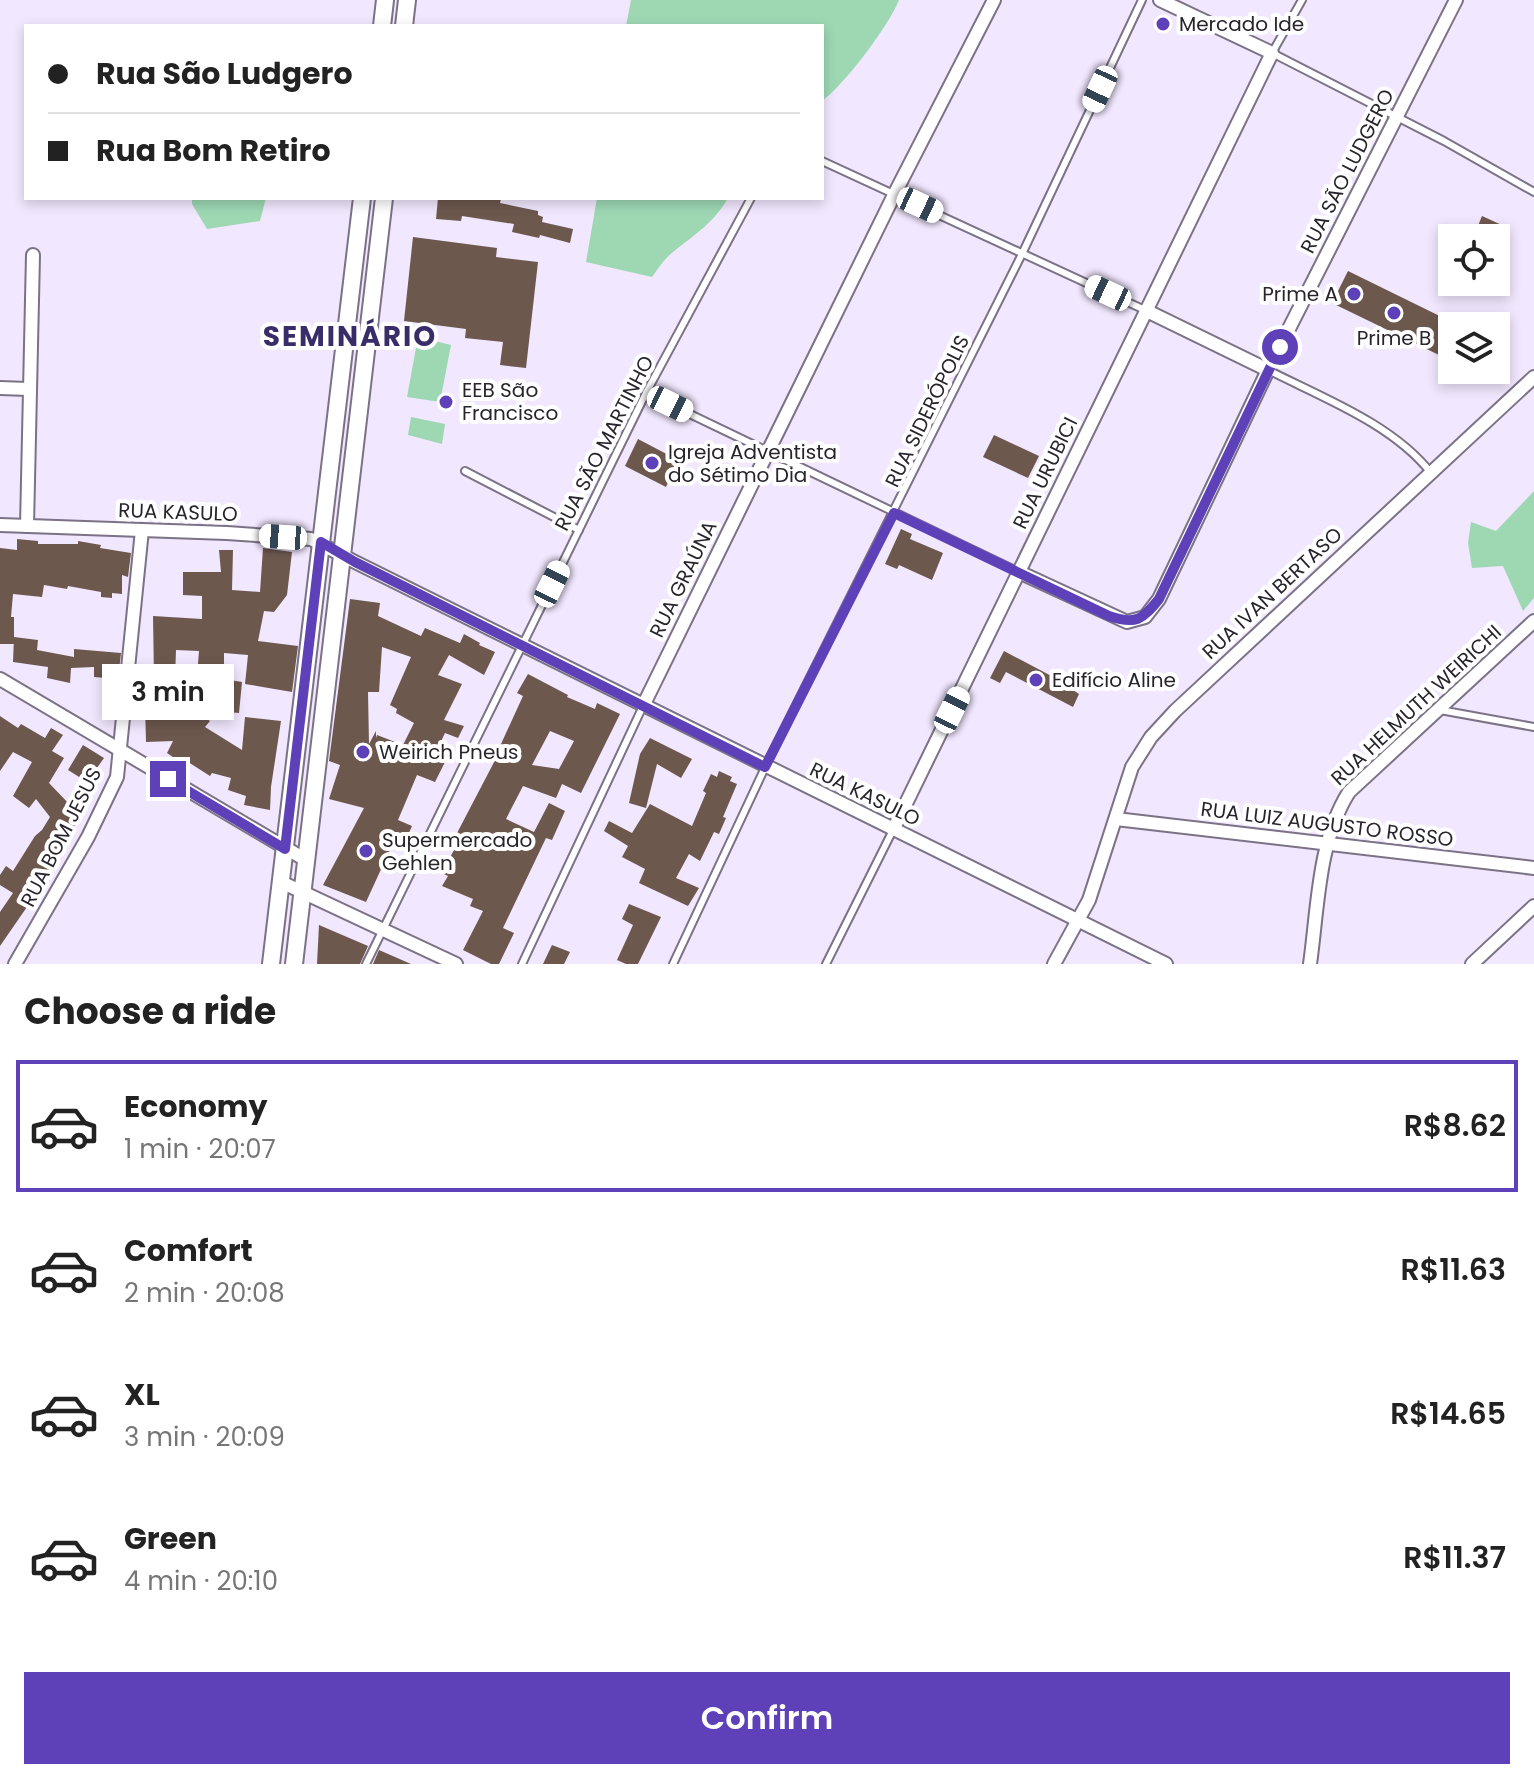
<!DOCTYPE html>
<meta charset="utf-8">
<style>
body{margin:0;font-family:Poppins,sans-serif;background:#f2f2f2;color:#222;height:100vh;display:flex;flex-direction:column;font-size:30px;white-space:nowrap}
*{box-sizing:border-box;margin:0}
p{font-size:26px;color:#767676}
.icon{flex:none;width:44px;height:44px;fill:none;stroke:currentColor;stroke-width:2;stroke-linecap:round;stroke-linejoin:round}
.map{position:relative;height:964px;overflow:hidden}
.drawer{display:flex;flex-direction:column;background:#fff;flex:1}
.drawer>*{flex:none}
.top-card{position:absolute;left:24px;top:24px;width:800px;height:176px;border-radius:0px;box-shadow:0 4px 12px #0003;display:grid;align-content:center;height:176px;padding:0 24px;background:#fff}
.buttons{position:absolute;left:1438px;top:224px;display:grid;gap:16px}
.buttons a{display:grid;place-items:center;width:72px;height:72px;border-radius:0px;background:#fff;box-shadow:0 4px 12px #0003;font-size:40px}
.end{position:absolute;width:36px;height:36px;margin:-18px;border:10px solid #5e41b9;background:#fff;box-shadow:0 0 0 4px #fff}
.from{border-radius:50%}
.bubble{position:absolute;height:56px;border-radius:0px;background:#fff;box-shadow:0 4px 12px #0003;font-size:26px;font-weight:600;line-height:56px;text-align:center}
.car{position:absolute;width:24px;height:48px;margin:-24px -12px;border-radius:10px;box-shadow:0 0 6px 2px #0007;background:linear-gradient(#fff 24%,#345 0 40%,#fff 0 76%,#345 0 86%,#fff 0)}
.top-card b{display:flex;align-items:center;gap:28px;height:76px;font-size:30px}
.top-card b+b{border-top:2px solid #e0e0e0}
.top-card i{width:20px;height:20px;background:#222}
ul{padding:0;list-style:none}
li{display:flex;align-items:center;gap:24px;height:132px;margin:0 16px 12px;padding:0 8px;border:4px solid transparent;border-radius:0px}
li div{flex:1}
li b{display:block;font-size:30px}
li em{font-style:normal;font-weight:600}
li.on{border-color:#5e41b9}
li>.icon{width:72px;height:72px;stroke-width:1.5}
h2{padding:0 24px;font-size:36px;line-height:96px}
.button{display:flex;gap:16px;margin-top:auto;padding:16px 24px}
.button a{flex:1;height:92px;border-radius:0px;background:#5e41b9;color:#fff;font-size:32px;font-weight:600;line-height:92px;text-align:center}
.map>svg:first-child{display:block}
.green{fill:#9dd8b3}
.building{fill:#6d584e;fill-rule:evenodd}
.lines{fill:none;stroke-linecap:round;stroke-linejoin:round}
.lane-casing{stroke:#7b7286;stroke-width:10}
.street-casing{stroke:#7b7286;stroke-width:16}
.secondary-casing{stroke:#7b7286;stroke-width:20}
.lane{stroke:#fff;stroke-width:6}
.street{stroke:#fff;stroke-width:12}
.secondary{stroke:#fff;stroke-width:16}
.route{stroke:#5e41b9;stroke-width:10}
.poi-dot{fill:#5e41b9;stroke:#fff;stroke-width:3}
.labels{text-anchor:middle;dominant-baseline:central;stroke-width:8;stroke-linejoin:round;paint-order:stroke}
.poi-label{font-size:20px;fill:#27242c;stroke:#fff;text-anchor:start}
.street-label{font-size:20px;fill:#27242c;stroke:#fff}
.district-label{font-size:28px;font-weight:bold;letter-spacing:2px;fill:#392d69;stroke:#fff}
</style>
<div class="map">
<svg width="1534" height="964" viewBox="0 0 1534 964">
<rect width="100%" height="100%" fill="#f1e7fe"/>
<g class="green">
<path d="M631,0H899C888,27 845,84 822,101V26H626Z"/>
<path d="M192,198H266L260,221L207,229L192,204Z"/>
<path d="M597,198H728C714,223 694,235 673,252C664,259 658,269 652,277L586,262Z"/>
<path d="M418,337L451,345L440,402L407,397Z"/>
<path d="M411,417L445,424L442,444L408,435Z"/>
<path d="M1534,491V598L1523,611L1503,566L1472,568L1468,543L1471,522L1496,531Z"/>
</g>
<g class="building">
<path d="M438,198H494L501,199L500,203L538,211V215L543,217L542,222L573,229L570,243L540,235L539,238L512,232L514,224L462,216L461,221L436,219Z"/>
<path d="M1482,216L1504,226L1499,238H1473Z"/>
<path d="M413,237L497,248L496,257L538,262L526,368L500,365L503,342L465,338L466,329L404,321Z"/>
<path d="M1348,271L1456,324L1452,326V333L1441,356L1332,303Z"/>
<path d="M994,435L1039,456L1028,478L983,457Z"/>
<path d="M638,439L678,460L666,487L625,466Z"/>
<path d="M901,529L912,534L910,539L943,553L932,580L899,565L897,569L885,564Z"/>
<path d="M17,539L38,541V544H78V541L101,545L100,548L131,553L128,577L122,575V594L112,593V598L101,597V592L68,586L67,589L44,585L42,597L13,594L11,617H14V644H0V548L17,550Z"/>
<path d="M263,548L292,552L287,595L274,612L264,611L258,641L298,646L292,692L245,684L248,655L224,653V679L242,682L239,713L217,711L220,680L197,676L199,651L176,650L175,679H184L183,702L210,721L205,727L242,750L245,717L281,721L271,787L270,810L244,805L246,796L228,790L231,778L212,773L210,776L185,760L183,764L167,753L173,741L146,742L145,704L146,678H154L153,616L202,619V596L183,595V572H221L219,550H233L232,590L260,592Z"/>
<path d="M350,599L380,603L378,616L421,636L425,628L460,643L464,634L480,643L479,645L495,652L484,675L449,655L438,675L462,684L444,720L464,726L458,738L445,733L434,756L446,760L435,782L417,775L398,820L412,826L404,844L394,841L366,902L323,885L364,808L329,799L340,765L329,761ZM382,647L411,657L390,705L397,709L396,713L414,723L403,745L377,735L376,738V731L369,744L368,692H379Z"/>
<path d="M14,637L38,640L37,650L74,657V649L121,653L118,679L94,677V667L71,668L70,683L47,678L48,667L13,662Z"/>
<path d="M1004,651L1074,688L1073,690L1079,694L1073,707L1006,672L1000,683L990,678Z"/>
<path d="M528,674L568,695L567,697L595,709L597,703L620,714L581,793L562,784L556,798L523,786L506,819L534,832L549,803L565,811L552,840L546,838L503,928L514,933L499,964H491L463,950L483,911L470,906L473,899L442,886L448,876L442,873L455,848L453,847L458,836L456,835L503,745L501,744L523,696L517,693ZM550,731L574,741L559,769L532,765Z"/>
<path d="M0,716L18,728L21,724L45,738L51,728L63,735L52,751L64,758L49,783L72,807L68,810L81,817L64,842L67,844L55,860L58,862L0,946V912L13,893L0,885V875L6,866L13,871L35,836L42,830L50,817L36,799L29,808L13,796L32,762L13,752L0,771Z"/>
<path d="M650,738L692,759L681,778L657,764L646,808L629,803L640,754Z"/>
<path d="M83,745L104,758L87,782L68,770Z"/>
<path d="M719,771L732,777L730,781L737,784L723,817L726,818L719,834L714,832L700,861L689,854L676,878L699,888L688,906L639,883L645,869L622,857L628,846L604,831L609,821L632,833L650,804L692,826L706,793L703,791L711,774L717,777Z"/>
<path d="M629,904L661,917L638,964H626L617,960L633,925L622,919Z"/>
<path d="M319,925L368,946L360,964H317Z"/>
<path d="M552,945L570,952L564,964H543Z"/>
<path d="M379,950L411,964H373Z"/>
</g>
<g class="lines">
<g class="lane-casing">
<g id="lane">
<path d="M1302,0L1272,53L1444,141L1534,192"/>
<path d="M822,161L1147,311"/>
<path d="M1268,370C1321,397 1393,424 1431,473"/>
<path d="M646,393L1019,572"/>
<path d="M465,471L579,530"/>
<path d="M1440,710L1534,727"/>
<path d="M366,964L646,393L751,198"/>
<path d="M522,964L643,706"/>
<path d="M673,964L769,759L1022,254L1142,0"/>
<path d="M826,964L893,830"/>
</g>
</g>
<g class="street-casing">
<g id="street">
<path d="M1147,311L1268,370"/>
<path d="M0,388L28,389"/>
<path d="M0,525L227,533L311,539L355,562L1166,964"/>
<path d="M27,526L33,255"/>
<path d="M1019,572L1127,622L1145,617L1159,599L1268,370L1456,0"/>
<path d="M0,679L306,860"/>
<path d="M643,706L895,193L994,0"/>
<path d="M1116,819L1534,868"/>
<path d="M893,830L1272,53L1160,0"/>
<path d="M281,882L456,964"/>
<path d="M15,964L88,837L117,777L142,530"/>
<path d="M1054,964L1089,900L1132,767L1151,737L1175,711L1534,377"/>
<path d="M1310,964C1318,907 1318,841 1349,792L1534,621"/>
<path d="M1472,964L1534,906"/>
</g>
</g>
<g class="secondary-casing">
<g id="secondary">
<path d="M382,26L385,0"/>
<path d="M404,26L407,0"/>
<path d="M271,964L362,198"/>
<path d="M294,964L384,198"/>
</g>
</g>
<use href="#lane" class="lane"/>
<use href="#street" class="street"/>
<use href="#secondary" class="secondary"/>
</g>
<g class="lines">
<path class="route" d="M168,779L285,849L321,542L355,562L765,767L894,513L1109,616C1136,625 1142,620 1159,599L1280,347"/>
</g>
<g class="poi-dot">
<circle cx="1163" cy="24" r="8"/>
<circle cx="1354" cy="294" r="8"/>
<circle cx="1394" cy="313" r="8"/>
<circle cx="446" cy="402" r="8"/>
<circle cx="652" cy="463" r="8"/>
<circle cx="1036" cy="680" r="8"/>
<circle cx="363" cy="752" r="8"/>
<circle cx="366" cy="851" r="8"/>
</g>
<g class="labels">
<g class="poi-label">
<text x="1179" y="24">Mercado Ide</text>
<text x="1338" y="294" text-anchor="end">Prime A</text>
<text x="1394" y="338" text-anchor="middle">Prime B</text>
<text x="462" y="390">EEB São<tspan x="462" dy="23">Francisco</tspan></text>
<text x="668" y="452">Igreja Adventista<tspan x="668" dy="23">do Sétimo Dia</tspan></text>
<text x="1052" y="680">Edifício Aline</text>
<text x="379" y="752">Weirich Pneus</text>
<text x="382" y="840">Supermercado<tspan x="382" dy="23">Gehlen</tspan></text>
</g>
<g class="street-label">
<text transform="translate(1347 171) rotate(-63)">RUA SÃO LUDGERO</text>
<text transform="translate(927 411) rotate(-64)">RUA SIDERÓPOLIS</text>
<text transform="translate(604 443) rotate(-63)">RUA SÃO MARTINHO</text>
<text transform="translate(1045 473) rotate(-64)">RUA URUBICI</text>
<text transform="translate(178 512) rotate(2)">RUA KASULO</text>
<text transform="translate(683 579) rotate(-64)">RUA GRAÚNA</text>
<text transform="translate(1272 593) rotate(-43)">RUA IVAN BERTASO</text>
<text transform="translate(1416 705) rotate(-43)">RUA HELMUTH WEIRICHI</text>
<text transform="translate(865 794) rotate(26)">RUA KASULO</text>
<text transform="translate(1327 824) rotate(7)">RUA LUIZ AUGUSTO ROSSO</text>
<text transform="translate(61 837) rotate(-63)">RUA BOM JESUS</text>
</g>
<g class="district-label">
<text x="350" y="336">SEMINÁRIO</text>
</g>
</g>
</svg>
<div class="buttons">
<a><svg class="icon" aria-label="locate" viewBox="0 0 24 24"><circle cx="12" cy="12" r="6"/><path d="M12 2v4M12 18v4M2 12h4M18 12h4"/></svg></a>
<a><svg class="icon" aria-label="layers" viewBox="0 0 24 24"><path d="M12 4l9 5-9 5-9-5zM3 14l9 5 9-5"/></svg></a>
</div>
<i class="end from" style="left:1280px;top:347px"></i>
<i class="end" style="left:168px;top:779px"></i>
<div class="bubble" style="left:102px;top:664px;width:132px">3 min</div>
<i class="car" style="left:1100px;top:89px;rotate:205deg"></i>
<i class="car" style="left:920px;top:205px;rotate:115deg"></i>
<i class="car" style="left:1108px;top:293px;rotate:295deg"></i>
<i class="car" style="left:670px;top:404px;rotate:116deg"></i>
<i class="car" style="left:283px;top:537px;rotate:274deg"></i>
<i class="car" style="left:552px;top:584px;rotate:26deg"></i>
<i class="car" style="left:952px;top:710px;rotate:26deg"></i>
<div class="top-card">
<b><i class="from"></i>Rua São Ludgero</b>
<b><i></i>Rua Bom Retiro</b>
</div>
</div>
<section class="drawer">
<h2>Choose a ride</h2>
<ul>
<li class="on"><svg class="icon" aria-label="car" viewBox="0 0 24 24"><path d="M5 17H2v-5l4-1 3-4h7l3 4 3 1v5h-3M9 17h6M6 11h13"/><circle cx="7" cy="17" r="2"/><circle cx="17" cy="17" r="2"/></svg><div><b>Economy</b><p>1 min · 20:07</p></div><em>R$8.62</em></li>
<li><svg class="icon" aria-label="car" viewBox="0 0 24 24"><path d="M5 17H2v-5l4-1 3-4h7l3 4 3 1v5h-3M9 17h6M6 11h13"/><circle cx="7" cy="17" r="2"/><circle cx="17" cy="17" r="2"/></svg><div><b>Comfort</b><p>2 min · 20:08</p></div><em>R$11.63</em></li>
<li><svg class="icon" aria-label="car" viewBox="0 0 24 24"><path d="M5 17H2v-5l4-1 3-4h7l3 4 3 1v5h-3M9 17h6M6 11h13"/><circle cx="7" cy="17" r="2"/><circle cx="17" cy="17" r="2"/></svg><div><b>XL</b><p>3 min · 20:09</p></div><em>R$14.65</em></li>
<li><svg class="icon" aria-label="car" viewBox="0 0 24 24"><path d="M5 17H2v-5l4-1 3-4h7l3 4 3 1v5h-3M9 17h6M6 11h13"/><circle cx="7" cy="17" r="2"/><circle cx="17" cy="17" r="2"/></svg><div><b>Green</b><p>4 min · 20:10</p></div><em>R$11.37</em></li>
</ul>
<div class="button"><a>Confirm</a></div>
</section>
